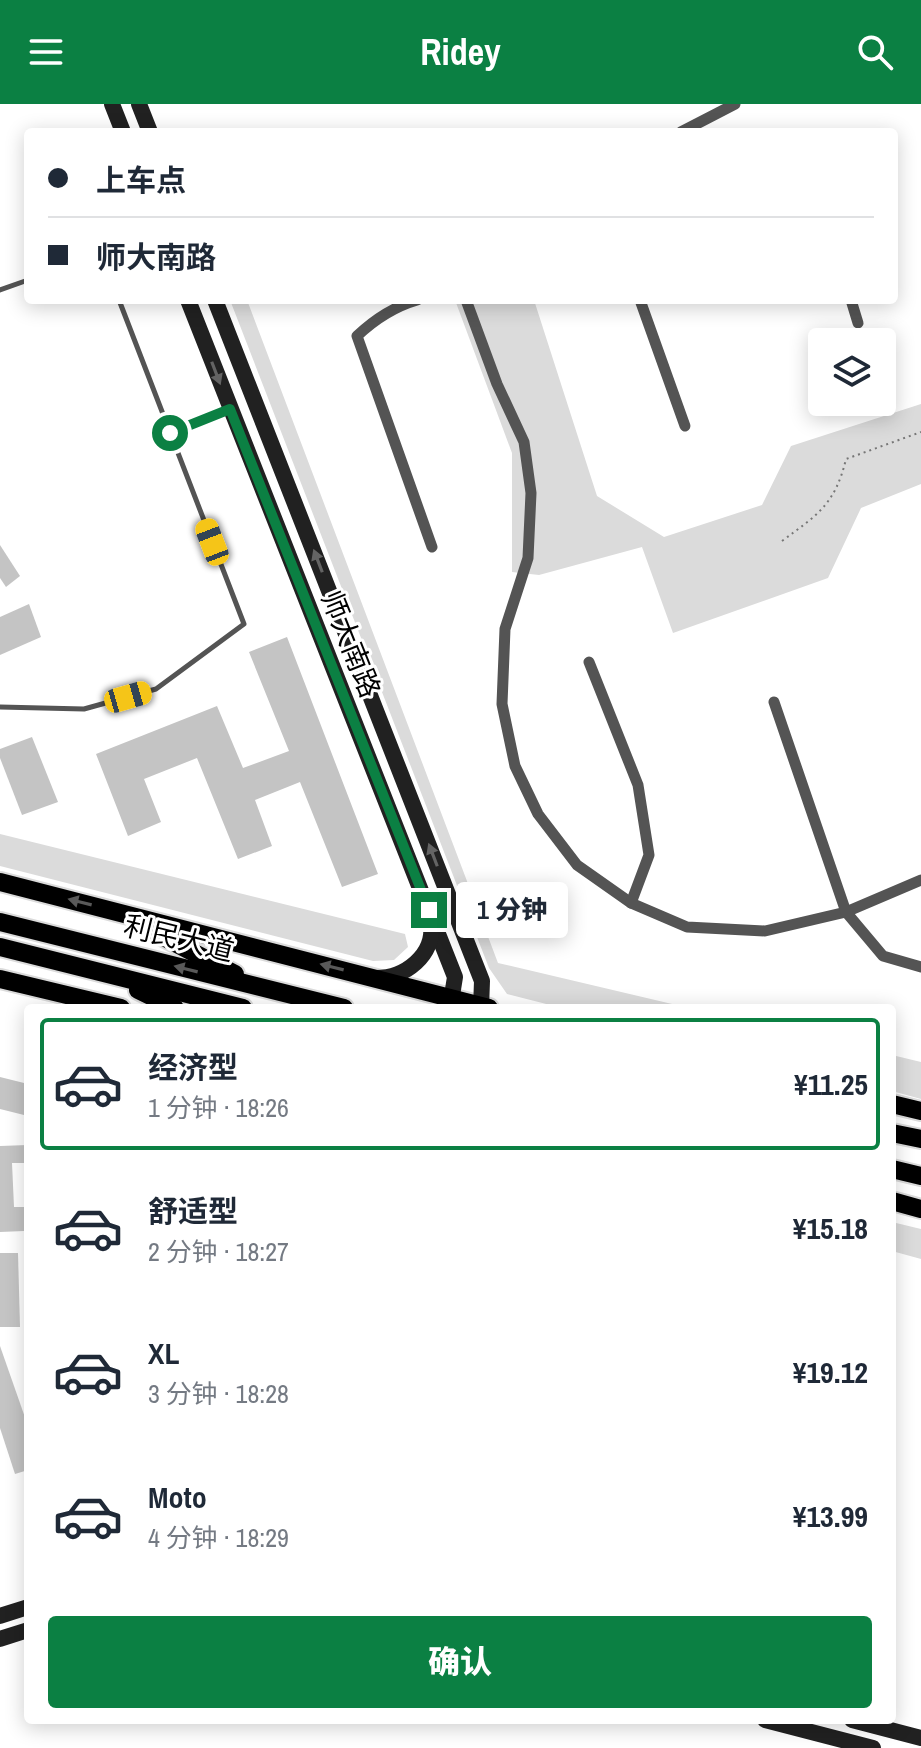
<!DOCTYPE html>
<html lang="zh">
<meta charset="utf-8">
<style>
body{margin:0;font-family:"Archivo Narrow","Noto Sans SC",sans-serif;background:#f2f2f3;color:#1f2937;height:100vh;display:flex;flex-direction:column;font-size:30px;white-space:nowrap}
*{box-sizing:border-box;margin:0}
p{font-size:26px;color:#747a83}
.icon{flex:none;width:44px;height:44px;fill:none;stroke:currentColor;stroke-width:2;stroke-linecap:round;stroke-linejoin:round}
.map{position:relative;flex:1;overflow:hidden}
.panel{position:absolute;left:24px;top:900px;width:872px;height:720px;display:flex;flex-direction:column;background:#fff;border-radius:8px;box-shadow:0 4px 20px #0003}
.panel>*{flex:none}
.top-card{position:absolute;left:24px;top:24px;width:874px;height:176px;border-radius:8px;box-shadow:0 4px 20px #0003;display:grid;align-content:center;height:176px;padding:0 24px;background:#fff}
.tools{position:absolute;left:808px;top:224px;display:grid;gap:16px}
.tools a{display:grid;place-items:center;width:88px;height:88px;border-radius:8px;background:#fff;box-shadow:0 4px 20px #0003;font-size:40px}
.end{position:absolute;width:36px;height:36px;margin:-18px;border:10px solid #0b8043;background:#fff;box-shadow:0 0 0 4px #fff}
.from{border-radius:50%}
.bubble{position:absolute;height:56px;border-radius:8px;background:#fff;box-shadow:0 4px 20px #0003;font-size:26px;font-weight:800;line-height:56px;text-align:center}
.car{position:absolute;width:24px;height:48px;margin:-24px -12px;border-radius:10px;box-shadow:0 0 6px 2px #0007;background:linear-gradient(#f5c518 24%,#345 0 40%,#f5c518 0 76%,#345 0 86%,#f5c518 0)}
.top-card b{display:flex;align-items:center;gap:28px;height:76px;font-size:30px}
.top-card b+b{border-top:2px solid #e0e1e3}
.top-card i{width:20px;height:20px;background:#1f2937}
ul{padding:14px 0 0;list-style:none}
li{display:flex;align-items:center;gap:24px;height:132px;margin:0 16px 12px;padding:0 8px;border:4px solid transparent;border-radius:8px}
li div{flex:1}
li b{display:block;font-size:30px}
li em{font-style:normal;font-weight:800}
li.on{border-color:#0b8043}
li>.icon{width:72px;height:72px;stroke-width:1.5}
.action{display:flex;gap:16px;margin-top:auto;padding:16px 24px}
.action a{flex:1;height:92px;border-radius:8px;background:#0b8043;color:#fff;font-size:32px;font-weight:800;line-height:92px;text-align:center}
header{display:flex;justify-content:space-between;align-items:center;height:104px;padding:0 24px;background:#0b8043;color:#fff;font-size:36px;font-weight:800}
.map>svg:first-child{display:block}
.green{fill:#dbdbdb}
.building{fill:#c4c4c4}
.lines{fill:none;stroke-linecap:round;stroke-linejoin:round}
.trunk-casing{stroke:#dbdbdb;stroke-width:22}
.path{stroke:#767676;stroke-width:2;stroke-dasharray:2 4;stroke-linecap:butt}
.service{stroke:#545454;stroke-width:5}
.minor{stroke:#545454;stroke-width:11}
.secondary{stroke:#212121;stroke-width:16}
.trunk{stroke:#000;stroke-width:18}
.oneway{fill:#646464}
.oneway2{fill:#595959}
.route{stroke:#0b8043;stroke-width:10}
.labels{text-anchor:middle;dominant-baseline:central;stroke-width:6;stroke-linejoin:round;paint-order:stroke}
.street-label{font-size:28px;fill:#000;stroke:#fff}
</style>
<header><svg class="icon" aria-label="menu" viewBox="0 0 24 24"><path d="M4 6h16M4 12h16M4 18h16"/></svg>Ridey<svg class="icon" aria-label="search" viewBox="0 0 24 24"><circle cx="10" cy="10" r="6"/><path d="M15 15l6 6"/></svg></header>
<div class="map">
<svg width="921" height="1644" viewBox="0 0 921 1644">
<rect width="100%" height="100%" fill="#fff"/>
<g class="green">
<path d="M230,196H247L498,859L689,904H562L507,890L489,864Z"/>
<path d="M455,196H534L597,392L664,433L762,401L791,342L921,300V380L861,404L828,474L673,529L642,443L539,471L512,468V349Z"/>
<path d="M0,730L405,830L408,843L394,856L373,857L0,762Z"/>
<path d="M892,951L921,958V995L892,987Z"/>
<path d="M892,1118L921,1125V1155L892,1147Z"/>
</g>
<g class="building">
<path d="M0,441L20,472L6,483L0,474Z"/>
<path d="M29,500L41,533L0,551V513Z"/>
<path d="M287,533L378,770L342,783L300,678L255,696L272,742L238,755L197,654L144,675L161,718L128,732L96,650L217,602L243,664L289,647L249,548Z"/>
<path d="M32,633L58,698L22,711L0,654V645Z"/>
<path d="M0,973L28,980V1012L0,1005Z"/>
<path d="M28,1041V1059H12L14,1103H24V1127L0,1128V1042Z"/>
<path d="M0,1149H18L20,1223H0Z"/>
<path d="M0,1242L28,1322V1366L15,1370L0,1324Z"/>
</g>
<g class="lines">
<g class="trunk-casing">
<g id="trunk">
<path d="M0,778L489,904"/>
<path d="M0,818L344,904"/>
<path d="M144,823L235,870"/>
<path d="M0,843L243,904"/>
<path d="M0,875L121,904"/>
<path d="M138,886L175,904"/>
<path d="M892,1000L921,1007"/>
<path d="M892,1029L921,1035"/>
<path d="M892,1065L921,1072"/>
<path d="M892,1097L921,1105"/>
</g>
</g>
<path class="path" d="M782,437C817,411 835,401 846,355L921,328"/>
<g class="service">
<path d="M0,186L28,176"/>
<path d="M170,329L229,305"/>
<path d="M0,603L84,605L156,585L244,520L119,196"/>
</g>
<g class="minor">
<path d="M681,28L735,0"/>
<path d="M417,196C393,203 375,215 357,232L432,443"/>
<path d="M466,196L497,280L524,338L531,389L528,454L505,525L502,600L515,662L538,710L577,761L631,799L687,823L765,827L846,808L921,776"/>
<path d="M640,196L685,322"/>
<path d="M851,196L858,219"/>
<path d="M589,558L638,681L649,751L631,799"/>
<path d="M774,598L846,808L883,852L921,863"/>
</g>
<g class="secondary">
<path d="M112,0L123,28"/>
<path d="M139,0L150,28"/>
<path d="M188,196L455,873L450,904"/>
<path d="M215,196L482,877L481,904"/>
<path d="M376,874C405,874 435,851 431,820"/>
<path d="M0,1512L28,1503"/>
<path d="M0,1535L28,1526"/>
<path d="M765,1616L873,1644"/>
<path d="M852,1616L921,1634"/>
</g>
<use href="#trunk" class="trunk"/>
</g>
<defs><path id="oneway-solid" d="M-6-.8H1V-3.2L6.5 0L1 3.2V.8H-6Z" transform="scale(2)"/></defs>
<g class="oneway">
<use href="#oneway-solid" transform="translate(216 269) rotate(69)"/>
<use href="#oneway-solid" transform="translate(318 457) rotate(-111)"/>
<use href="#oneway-solid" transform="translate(433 751) rotate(-111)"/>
</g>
<g class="oneway2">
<use href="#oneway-solid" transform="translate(80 798) rotate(-166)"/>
<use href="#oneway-solid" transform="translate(332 863) rotate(-166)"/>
<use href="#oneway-solid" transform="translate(186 865) rotate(-166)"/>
</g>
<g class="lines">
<path class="route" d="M170,329L230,305L429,806"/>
</g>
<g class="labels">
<g class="street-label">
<text transform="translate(351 540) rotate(68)">师大南路</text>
<text transform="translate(179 834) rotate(14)">利民大道</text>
</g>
</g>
</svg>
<div class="tools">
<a><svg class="icon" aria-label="layers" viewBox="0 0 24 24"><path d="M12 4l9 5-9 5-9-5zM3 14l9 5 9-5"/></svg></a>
</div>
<i class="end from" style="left:170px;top:329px"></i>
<i class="end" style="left:429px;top:806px"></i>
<div class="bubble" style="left:456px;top:778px;width:112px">1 分钟</div>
<i class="car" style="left:212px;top:438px;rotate:339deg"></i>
<i class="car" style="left:128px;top:593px;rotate:74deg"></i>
<div class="top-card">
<b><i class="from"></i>上车点</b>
<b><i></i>师大南路</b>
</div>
<section class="panel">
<ul>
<li class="on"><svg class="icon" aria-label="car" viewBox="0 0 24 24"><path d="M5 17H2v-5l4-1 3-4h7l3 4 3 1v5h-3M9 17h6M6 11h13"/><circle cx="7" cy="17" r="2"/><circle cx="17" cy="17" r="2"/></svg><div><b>经济型</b><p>1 分钟 · 18:26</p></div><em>¥11.25</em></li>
<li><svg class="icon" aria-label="car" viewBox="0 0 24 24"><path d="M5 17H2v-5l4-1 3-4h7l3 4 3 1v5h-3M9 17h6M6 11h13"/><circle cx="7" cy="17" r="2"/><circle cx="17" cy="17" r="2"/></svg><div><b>舒适型</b><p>2 分钟 · 18:27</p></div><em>¥15.18</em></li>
<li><svg class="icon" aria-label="car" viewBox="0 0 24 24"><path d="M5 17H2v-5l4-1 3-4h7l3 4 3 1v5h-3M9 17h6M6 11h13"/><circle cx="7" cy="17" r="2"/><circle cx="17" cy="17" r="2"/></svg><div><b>XL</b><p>3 分钟 · 18:28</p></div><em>¥19.12</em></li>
<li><svg class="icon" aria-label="car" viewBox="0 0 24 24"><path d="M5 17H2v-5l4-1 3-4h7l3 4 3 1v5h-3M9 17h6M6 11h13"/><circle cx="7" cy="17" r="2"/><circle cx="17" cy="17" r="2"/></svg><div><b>Moto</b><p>4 分钟 · 18:29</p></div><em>¥13.99</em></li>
</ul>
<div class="action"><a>确认</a></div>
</section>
</div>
